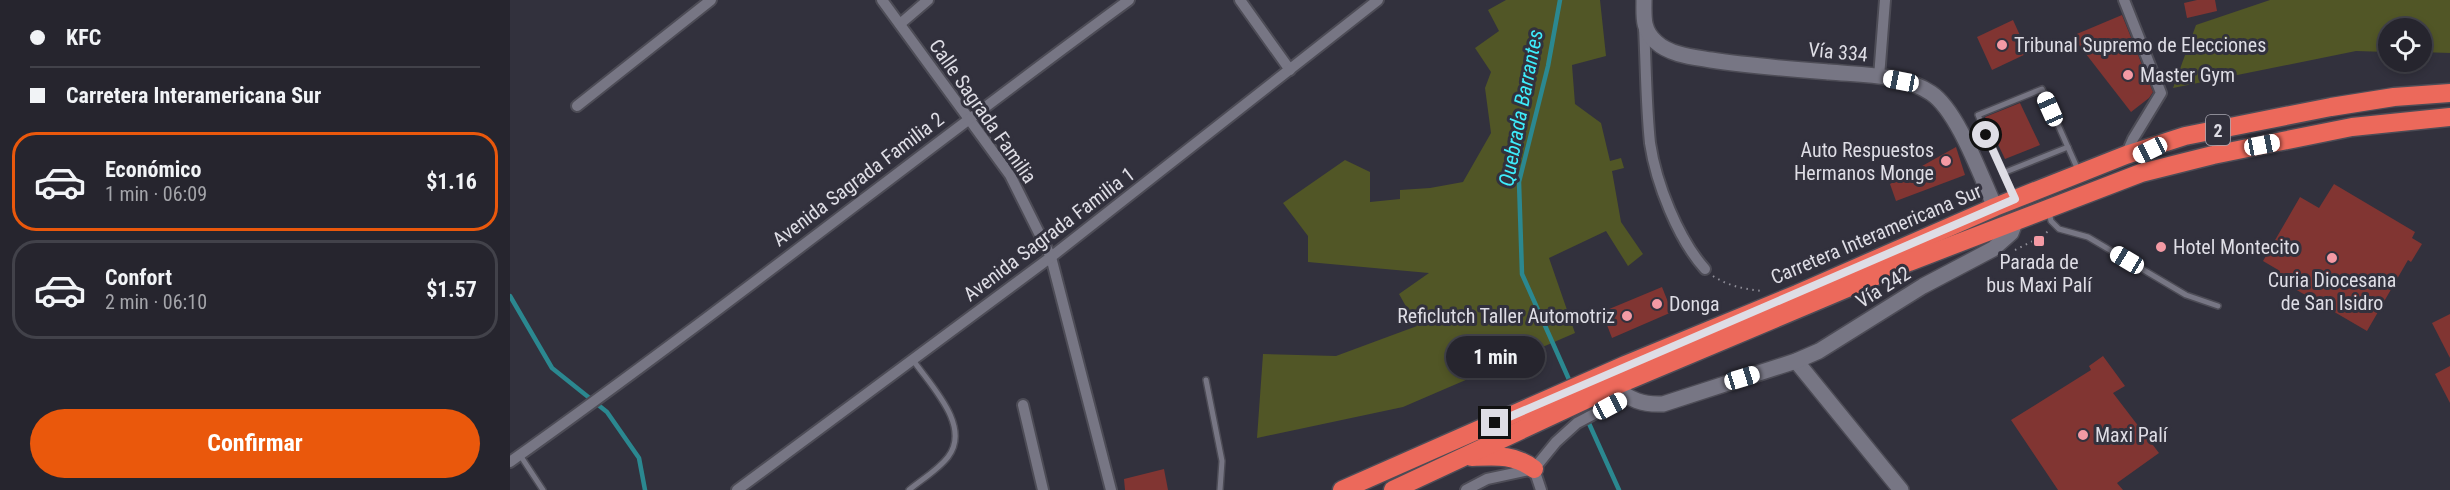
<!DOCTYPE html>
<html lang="es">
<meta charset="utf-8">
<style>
body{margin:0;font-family:"Roboto Condensed",sans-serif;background:#2e2d36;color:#f1f3f6;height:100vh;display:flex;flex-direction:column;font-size:22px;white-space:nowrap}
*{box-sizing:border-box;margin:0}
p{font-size:20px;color:#a4a5aa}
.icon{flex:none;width:33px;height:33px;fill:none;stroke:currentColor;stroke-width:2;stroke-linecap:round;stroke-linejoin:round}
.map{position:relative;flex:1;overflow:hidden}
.side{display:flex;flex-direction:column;background:#26252e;width:510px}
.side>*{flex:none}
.banner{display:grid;align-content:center;height:132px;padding:0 30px;background:#26252e}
.buttons{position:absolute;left:1868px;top:18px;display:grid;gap:12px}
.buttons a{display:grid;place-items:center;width:54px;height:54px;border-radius:50%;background:#26252e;box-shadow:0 3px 9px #0003,0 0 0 2px #42424a;font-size:30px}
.end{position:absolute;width:27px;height:27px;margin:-14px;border:8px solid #dedde5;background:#111;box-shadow:0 0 0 3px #111}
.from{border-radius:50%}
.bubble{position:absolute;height:42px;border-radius:21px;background:#26252e;box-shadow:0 3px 9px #0003,0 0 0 2px #42424a;font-size:20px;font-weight:700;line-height:42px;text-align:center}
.car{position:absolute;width:18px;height:36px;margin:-18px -9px;border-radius:8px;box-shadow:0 0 4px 2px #0007;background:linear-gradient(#fff 24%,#345 0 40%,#fff 0 76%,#345 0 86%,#fff 0)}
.banner b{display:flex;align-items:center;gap:21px;height:57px;font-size:22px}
.banner b+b{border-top:2px solid #42424a}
.banner i{width:15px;height:15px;background:#f1f3f6}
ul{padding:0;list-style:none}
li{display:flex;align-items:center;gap:18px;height:99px;margin:0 12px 9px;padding:0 18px;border:3px solid #42424a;border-radius:24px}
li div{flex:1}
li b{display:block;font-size:22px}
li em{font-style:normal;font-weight:700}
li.on{border-color:#ea580c}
li>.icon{width:54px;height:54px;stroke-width:1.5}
.button{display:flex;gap:12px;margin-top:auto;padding:12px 30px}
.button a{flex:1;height:69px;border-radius:36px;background:#ea580c;color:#fff;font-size:24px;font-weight:700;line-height:69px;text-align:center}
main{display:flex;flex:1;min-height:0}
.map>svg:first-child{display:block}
.green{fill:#515626}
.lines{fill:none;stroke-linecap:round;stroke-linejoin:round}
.stream{stroke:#2b8890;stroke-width:4.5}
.building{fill:#813532}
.lane-casing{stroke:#4d4c56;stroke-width:8}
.street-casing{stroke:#4d4c56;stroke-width:14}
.secondary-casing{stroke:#4d4c56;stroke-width:18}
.highway-casing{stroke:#4d4c56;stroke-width:21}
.path{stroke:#8f8e98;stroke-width:2;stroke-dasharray:1.5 4.5;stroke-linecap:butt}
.lane{stroke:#777684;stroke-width:5}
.street{stroke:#777684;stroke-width:10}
.secondary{stroke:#777684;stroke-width:15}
.highway{stroke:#ec695b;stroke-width:18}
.route{stroke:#dedde5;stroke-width:8}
.poi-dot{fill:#f49aa4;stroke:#32313d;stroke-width:2}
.labels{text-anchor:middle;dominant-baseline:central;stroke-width:6;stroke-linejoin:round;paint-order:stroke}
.shield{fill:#32313d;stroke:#aaa9b3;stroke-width:1.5}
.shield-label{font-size:18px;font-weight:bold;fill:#dedde5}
.poi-label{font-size:20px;fill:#dedde5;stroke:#32313d;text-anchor:start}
.street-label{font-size:20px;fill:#dedde5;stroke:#32313d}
.water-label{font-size:21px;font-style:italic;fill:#3eedfc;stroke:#32313d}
</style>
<main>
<section class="side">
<div class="banner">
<b><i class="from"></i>KFC</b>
<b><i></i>Carretera Interamericana Sur</b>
</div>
<ul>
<li class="on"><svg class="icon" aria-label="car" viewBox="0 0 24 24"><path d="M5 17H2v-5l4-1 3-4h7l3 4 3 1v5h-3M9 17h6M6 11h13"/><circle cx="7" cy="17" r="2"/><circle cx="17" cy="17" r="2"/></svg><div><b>Económico</b><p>1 min · 06:09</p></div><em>$1.16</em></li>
<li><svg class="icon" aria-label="car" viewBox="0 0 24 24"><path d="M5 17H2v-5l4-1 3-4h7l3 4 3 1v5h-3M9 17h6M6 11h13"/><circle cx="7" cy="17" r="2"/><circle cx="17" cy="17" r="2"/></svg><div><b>Confort</b><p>2 min · 06:10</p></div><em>$1.57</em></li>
</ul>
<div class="button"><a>Confirmar</a></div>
</section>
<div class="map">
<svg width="1940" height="490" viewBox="0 0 1940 490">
<rect width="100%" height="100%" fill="#32313d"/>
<g class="green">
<path d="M996,0H1090L1096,56L1062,65L1065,104L1091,123L1100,161L1111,158L1114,168L1102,171L1111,222L1133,254L1118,266L1096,231L1039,258L1065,333L893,407L747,438L753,354L826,356L907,326L889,294L919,273L798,262V236L773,203L835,160L860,172V202L890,199V190L920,188L953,182L981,133L975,88L981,72L965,48L989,31L978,10Z"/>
<path d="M1760,0H1940V53L1911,52V28H1878V52L1846,51L1663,88L1686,25Z"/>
</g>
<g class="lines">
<g class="stream">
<path d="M1050,0L1038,66L1009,182L1012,274L1061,384"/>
<path d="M0,296L42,368L97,412L129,458L135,490"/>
<path d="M1077,419L1109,490"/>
</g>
</g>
<g class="building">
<path d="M1687,0H1705L1707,11L1677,18L1674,3Z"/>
<path d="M1612,15L1643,92L1639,98L1621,112L1562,36Z"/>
<path d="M1503,20L1518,53L1482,70L1467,37Z"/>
<path d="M1510,103L1530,145L1495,159L1475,117Z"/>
<path d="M1446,147L1455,175L1386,201L1380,184Z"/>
<path d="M1824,184L1905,232L1902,238L1912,244L1901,262L1898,260L1857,331L1766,278L1770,271L1753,261L1790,197L1809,208Z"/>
<path d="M1152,287L1162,312L1102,338L1092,312Z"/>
<path d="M1940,314V358L1922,323Z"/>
<path d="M1593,356L1615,386L1603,393L1649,453L1607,483L1613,490H1548L1501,420L1581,370L1579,366Z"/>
<path d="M1940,366V403L1925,374Z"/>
<path d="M654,469L658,490H615L614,479Z"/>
</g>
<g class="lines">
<g class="lane-casing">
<g id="lane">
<path d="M1493,173L1558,147"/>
<path d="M1504,197L1468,115L1532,89L1569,172"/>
<path d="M1539,212L1541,221L1549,229L1578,237L1676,295L1708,306"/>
<path d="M696,380L712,461L710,490"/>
<path d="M10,455L33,490"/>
<path d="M399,490C411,480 428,470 438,457C462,426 420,385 403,360"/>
</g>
</g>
<g class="street-casing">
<g id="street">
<path d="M372,0L500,175L541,257L601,490"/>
<path d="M730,0L780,70"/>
<path d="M1614,0L1651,93L1623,139L1616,155"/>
<path d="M390,24L418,0"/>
<path d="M1134,27C1136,65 1136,105 1140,143C1146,183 1168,239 1195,269"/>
<path d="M1369,77L1375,0"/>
<path d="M67,106L201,0"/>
<path d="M513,405L533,490"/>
<path d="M0,462C210,313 411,152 619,0"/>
<path d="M1024,469L1031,490"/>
<path d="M227,490L541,257L868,0"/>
<path d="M956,490L977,479L1024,469L1046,442L1067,423L1116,397"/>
</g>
</g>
<g class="secondary-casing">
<g id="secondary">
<path d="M1134,0C1134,16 1132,30 1146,42C1160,55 1183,57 1201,60C1240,66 1280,69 1319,72C1351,75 1393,74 1421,93C1448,111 1471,177 1485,207"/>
<path d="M1286,361L1391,490"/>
<path d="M1106,377L1105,386C1119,400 1133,405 1153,404L1286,361L1309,351L1413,286L1483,249L1501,233L1506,220"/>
</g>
</g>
<g class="highway-casing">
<g id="highway">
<path d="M962,457C985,456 1005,454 1024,469"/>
<path d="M832,490L1115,365L1287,294L1485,207L1616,155L1675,136L1821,107L1884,97L1940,93"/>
<path d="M883,490L1105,386L1399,262L1631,173L1703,155L1842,127L1940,117"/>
</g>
</g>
<g class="path">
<path d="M1505,250L1533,236L1539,230"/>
<path d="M1203,276C1218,286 1234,289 1252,291"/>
</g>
<use href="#lane" class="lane"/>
<use href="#street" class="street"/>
<use href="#secondary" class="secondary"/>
<use href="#highway" class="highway"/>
</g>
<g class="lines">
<path class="route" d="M985,423L1505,199L1476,135"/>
</g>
<g class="poi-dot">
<circle cx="1492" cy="45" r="6"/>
<circle cx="1618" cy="75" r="6"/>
<circle cx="1436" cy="161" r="6"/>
<rect x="1523" y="235" width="12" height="12" rx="3"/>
<circle cx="1651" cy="247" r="6"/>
<circle cx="1822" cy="258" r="6"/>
<circle cx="1147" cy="304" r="6"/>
<circle cx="1117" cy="316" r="6"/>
<circle cx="1573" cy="435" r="6"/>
</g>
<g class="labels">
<rect class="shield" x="1696" y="115" width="24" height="30" rx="4.5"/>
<g class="shield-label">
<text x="1708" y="130">2</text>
</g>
<g class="poi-label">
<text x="1504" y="45">Tribunal Supremo de Elecciones</text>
<text x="1630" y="75">Master Gym</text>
<text x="1424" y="150" text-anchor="end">Auto Respuestos<tspan x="1424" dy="23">Hermanos Monge</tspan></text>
<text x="1663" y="247">Hotel Montecito</text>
<text x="1529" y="262" text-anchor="middle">Parada de<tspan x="1529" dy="23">bus Maxi Palí</tspan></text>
<text x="1822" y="280" text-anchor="middle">Curia Diocesana<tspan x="1822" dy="23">de San Isidro</tspan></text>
<text x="1159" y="304">Donga</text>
<text x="1105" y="316" text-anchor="end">Reficlutch Taller Automotriz</text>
<text x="1585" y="435">Maxi Palí</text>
</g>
<g class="street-label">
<text transform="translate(1328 52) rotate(5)">Vía 334</text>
<text transform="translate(473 111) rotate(55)">Calle Sagrada Familia</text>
<text transform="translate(348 179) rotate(-37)">Avenida Sagrada Familia 2</text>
<text transform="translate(539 234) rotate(-37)">Avenida Sagrada Familia 1</text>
<text transform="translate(1366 234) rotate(-23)">Carretera Interamericana Sur</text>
<text transform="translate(1373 287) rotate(-32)">Vía 242</text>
</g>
<g class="water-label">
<text transform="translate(1011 108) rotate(-79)">Quebrada Barrantes</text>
</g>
</g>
</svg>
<div class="buttons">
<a><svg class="icon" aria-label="locate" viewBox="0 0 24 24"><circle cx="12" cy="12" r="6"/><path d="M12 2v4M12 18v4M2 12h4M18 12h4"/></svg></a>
</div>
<i class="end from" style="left:1476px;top:135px"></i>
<i class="end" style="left:985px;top:423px"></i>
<div class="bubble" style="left:936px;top:336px;width:99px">1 min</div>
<i class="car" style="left:1391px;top:81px;rotate:281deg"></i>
<i class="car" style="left:1540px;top:109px;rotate:336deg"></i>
<i class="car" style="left:1752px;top:145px;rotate:79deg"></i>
<i class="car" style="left:1640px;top:150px;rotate:244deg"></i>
<i class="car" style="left:1617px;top:260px;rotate:301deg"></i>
<i class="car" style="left:1232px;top:378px;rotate:73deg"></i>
<i class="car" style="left:1100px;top:406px;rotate:62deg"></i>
</div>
</main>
